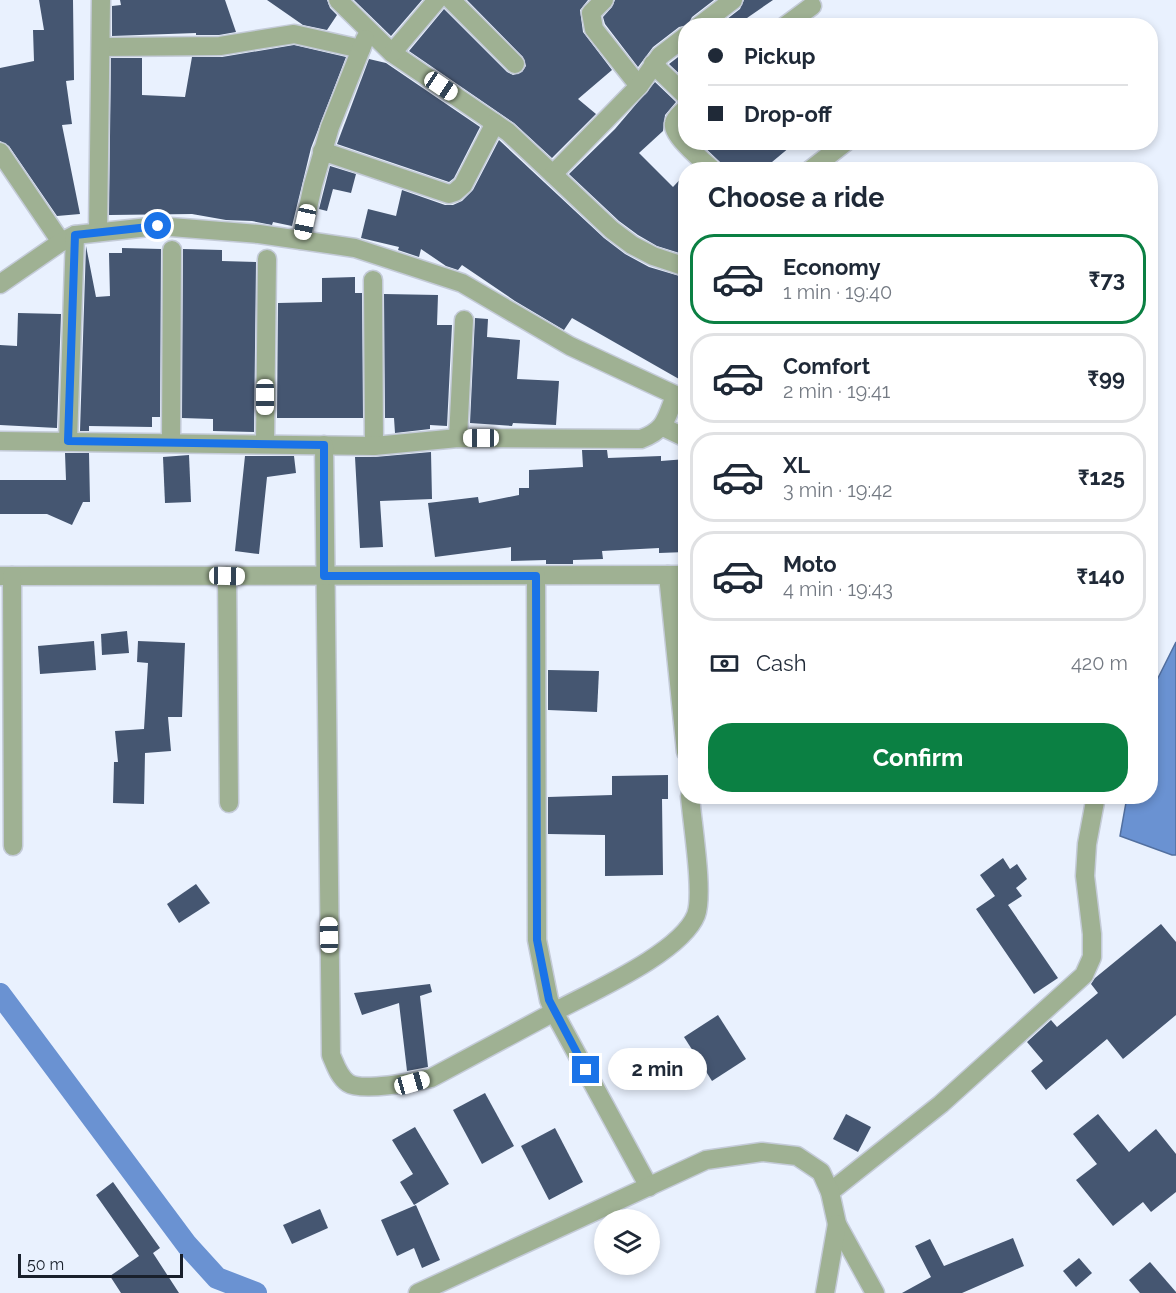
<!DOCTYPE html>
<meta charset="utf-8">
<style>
body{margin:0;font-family:Raleway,sans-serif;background:#f2f2f3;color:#1f2937;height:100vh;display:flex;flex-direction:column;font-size:22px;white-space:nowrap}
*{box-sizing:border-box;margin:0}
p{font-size:20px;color:#747a83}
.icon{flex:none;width:33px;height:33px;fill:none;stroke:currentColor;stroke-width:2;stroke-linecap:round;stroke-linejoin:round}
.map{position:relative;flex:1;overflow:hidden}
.details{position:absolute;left:678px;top:162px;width:480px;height:642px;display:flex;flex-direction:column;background:#fff;border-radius:24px;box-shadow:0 3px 9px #0003}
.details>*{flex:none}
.top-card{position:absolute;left:678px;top:18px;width:480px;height:132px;border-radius:24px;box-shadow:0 3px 9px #0003;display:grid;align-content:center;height:132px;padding:0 30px;background:#fff}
.tools{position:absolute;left:594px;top:1209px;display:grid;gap:12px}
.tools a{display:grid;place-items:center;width:66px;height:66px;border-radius:50%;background:#fff;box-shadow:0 3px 9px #0003;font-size:30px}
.scale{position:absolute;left:18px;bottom:15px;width:165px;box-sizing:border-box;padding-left:6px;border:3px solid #19202c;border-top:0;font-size:16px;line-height:21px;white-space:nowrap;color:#19202c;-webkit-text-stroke:4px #e9f1fe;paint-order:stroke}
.end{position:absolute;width:27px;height:27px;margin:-14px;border:8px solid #1a73e8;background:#fff;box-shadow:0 0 0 3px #fff}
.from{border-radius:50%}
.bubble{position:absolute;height:42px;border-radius:21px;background:#fff;box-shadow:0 3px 9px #0003;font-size:20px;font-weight:700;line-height:42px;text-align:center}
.car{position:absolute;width:18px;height:36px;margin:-18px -9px;border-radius:8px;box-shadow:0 0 4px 2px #0007;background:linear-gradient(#fff 24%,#345 0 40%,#fff 0 76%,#345 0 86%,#fff 0)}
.top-card b{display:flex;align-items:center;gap:21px;height:57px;font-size:22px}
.top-card b+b{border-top:2px solid #e0e1e3}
.top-card i{width:15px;height:15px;background:#1f2937}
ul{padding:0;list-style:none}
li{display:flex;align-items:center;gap:18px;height:90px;margin:0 12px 9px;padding:0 18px;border:3px solid #e0e1e3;border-radius:24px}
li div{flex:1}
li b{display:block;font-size:22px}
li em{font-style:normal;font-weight:700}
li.on{border-color:#0b8043}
li>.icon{width:54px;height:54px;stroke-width:1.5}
h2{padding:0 30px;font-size:27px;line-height:72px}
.pay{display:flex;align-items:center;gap:15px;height:66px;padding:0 30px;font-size:22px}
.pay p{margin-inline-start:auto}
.action{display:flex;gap:12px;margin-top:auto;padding:12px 30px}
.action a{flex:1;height:69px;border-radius:24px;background:#0b8043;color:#fff;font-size:24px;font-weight:700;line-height:69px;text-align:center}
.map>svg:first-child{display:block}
.water{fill:#6a92d2;stroke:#5270a0;stroke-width:1.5}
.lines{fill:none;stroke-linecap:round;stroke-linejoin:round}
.canal{stroke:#6a92d2;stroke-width:22}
.building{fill:#455671}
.street-casing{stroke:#c4cbd8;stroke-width:21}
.street{stroke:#9fb193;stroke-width:18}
.route{stroke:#1a73e8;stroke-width:8}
</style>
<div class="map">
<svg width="1176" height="1293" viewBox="0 0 1176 1293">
<rect width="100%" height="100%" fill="#e9f1fe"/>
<path class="water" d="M1176,642V855H1172L1120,836L1127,797L1150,796L1151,698L1153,688Z"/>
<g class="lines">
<path class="canal" d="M0,994L187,1245L217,1278L256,1293"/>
</g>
<g class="building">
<path d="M39,0H73L74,80L66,81L72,124L62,125L80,214L57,216L9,146L0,141V68L34,61L33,30H44Z"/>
<path d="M120,0H225L236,32L219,35H196V33L112,36V6L121,5Z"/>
<path d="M267,0H327L330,8L337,15L327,30L303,25Z"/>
<path d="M354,0H422L391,36Z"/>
<path d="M467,0H588L580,10L583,32L612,70L578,99L596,114L552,158L514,123L409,51L444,9L507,72L513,75L522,72L526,66L523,57Z"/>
<path d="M615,0H714L692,17L688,25L679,27L653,47L638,67L605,24L603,17L612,7Z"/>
<path d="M744,0H773L747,18L752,26H718L740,9Z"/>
<path d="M294,45L346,57L311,148L292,226L273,222L272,225L252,221L226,220L192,214L109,215L111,58H142V95L185,97L192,57H222Z"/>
<path d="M686,51V80L669,64Z"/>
<path d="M369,59L386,63L480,127L454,178L449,182L337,144Z"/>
<path d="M655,82L676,102L665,115L663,131L639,153L673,187L686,173V255L657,246L638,235L619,221L569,174L615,129Z"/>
<path d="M499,140L604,238L625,254L649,267L686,278V383L572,318L564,330L515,301L462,265L458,270L446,266L421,249L419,257L398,250L399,247L361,238L368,209L396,216L402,190L445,205H453L462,201L473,190Z"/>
<path d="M699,142H796L772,162L779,170H724L720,162Z"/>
<path d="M330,166L356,174L351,193L333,189L327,211L319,209Z"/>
<path d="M86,246L96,297L110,296L109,253H122V248L161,249L160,417H152V427L89,426V431H80Z"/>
<path d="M183,249L222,250V261L256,262L254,432L213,431V419L182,418Z"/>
<path d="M355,277V293H362L363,418H277L278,303L322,302V278Z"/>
<path d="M384,294L438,295L437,325H452L447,426L430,425V429L395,433L394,418H385Z"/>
<path d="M18,313L61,314L57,428L0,425V345L17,346Z"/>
<path d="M475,318L488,319L487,337L520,340L517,379L559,381L556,425L513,423L512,426L470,423Z"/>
<path d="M582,450H607L608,458L661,456V461L686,459V552L659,553V548L602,551L603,559L573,560V564H546V560L511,561V547L435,557L428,503L478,497L479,503L519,495V488H529V470L583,467Z"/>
<path d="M431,452L432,499L380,501L383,547L360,548L355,457H375Z"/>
<path d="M65,453H89L90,502H83L72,525L47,514H0V480H66Z"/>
<path d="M189,455L191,502L165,503L163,457Z"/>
<path d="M245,456H294L296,473L267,477L259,554L235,551Z"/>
<path d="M127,631L129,653L102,655L101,634Z"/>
<path d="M94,641L96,670L40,674L38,646Z"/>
<path d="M138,641L185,643L182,717H168L171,751L145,753L144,804L113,803L114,762H118L115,731L144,729L148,663L137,662Z"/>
<path d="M548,670L599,671L597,712L548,710Z"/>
<path d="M668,775V799H662L663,875L605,876V835L548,834V797L612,795V776Z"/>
<path d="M1003,858L1010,869L1017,864L1027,879L1016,888L1022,896L1008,905L1058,978L1034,994L976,909L995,896L980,875Z"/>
<path d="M196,884L210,903L179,923L167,904Z"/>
<path d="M1161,924L1176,942V1015L1123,1059L1107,1039L1046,1090L1031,1071L1043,1061L1027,1042L1051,1020L1057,1027L1098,993L1091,984L1095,978Z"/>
<path d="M430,984L432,992L420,996L428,1067L407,1071L399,1003L362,1015L354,993Z"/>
<path d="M718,1015L746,1059L712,1081L684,1037Z"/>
<path d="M485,1093L514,1146L482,1164L453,1110Z"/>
<path d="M846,1114L871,1127L858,1152L833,1139Z"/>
<path d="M1098,1114L1129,1152L1156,1129L1176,1154V1192L1151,1212L1143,1202L1113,1226L1076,1180L1097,1164L1073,1134Z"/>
<path d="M415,1127L449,1184L414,1205L400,1182L413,1174L392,1140Z"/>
<path d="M555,1128L583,1182L549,1200L521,1146Z"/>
<path d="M113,1182L160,1248L153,1253L179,1293H121L110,1276L139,1256L96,1195Z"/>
<path d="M416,1205L440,1260L422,1268L414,1248L397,1256L381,1220Z"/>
<path d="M320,1209L328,1228L292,1244L283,1225Z"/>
<path d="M1013,1238L1024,1266L962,1293H902L931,1277L915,1246L930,1239L944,1266Z"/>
<path d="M1079,1258L1092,1273L1076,1287L1063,1271Z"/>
<path d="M1150,1262L1176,1292V1293H1140L1129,1280Z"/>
</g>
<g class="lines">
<g class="street-casing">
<g id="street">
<path d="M338,0L392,53L508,132L612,230L632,245L653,256L686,267"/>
<path d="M451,0L515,64"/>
<path d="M604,0L591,13L594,29L639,86"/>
<path d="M699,26L733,0"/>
<path d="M785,26L812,6"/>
<path d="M101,47L220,46L294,34L361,49"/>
<path d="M392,53L437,0"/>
<path d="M653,64L686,96"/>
<path d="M686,108C682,113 675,117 674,123C670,134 704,162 713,170"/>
<path d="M322,151L449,194L455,192L463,185L495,123"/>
<path d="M0,152L61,242"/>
<path d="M810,170L846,142"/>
<path d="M553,174L639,86L660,56L686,36"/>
<path d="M98,232L101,0"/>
<path d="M301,240L313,185L330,127L365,39"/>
<path d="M373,280L374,446"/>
<path d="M0,284L61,242L75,235L158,226L259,234L355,248L462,283L570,346L686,400"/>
<path d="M663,427L686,438"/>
<path d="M458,438L464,320"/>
<path d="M0,441L374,446L458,438L641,439C666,430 666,418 675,396"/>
<path d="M68,441L75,235"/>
<path d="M171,442L172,250"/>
<path d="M265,443L267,259"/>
<path d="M324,445L331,1055C335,1064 339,1077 348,1083C361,1092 415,1082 431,1078L554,1012L649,1187"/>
<path d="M668,575L686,752"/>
<path d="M0,576L686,575"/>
<path d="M12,576L13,846"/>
<path d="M227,576L229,803"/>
<path d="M536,576L537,940L549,1000L554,1012C591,992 681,953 696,915C704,894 692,822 690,796"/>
<path d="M830,1192L941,1104L1084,975L1092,957V934L1085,876L1087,844L1096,796"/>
<path d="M418,1293L706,1160L762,1152L797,1156L821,1172L830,1192L837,1224L875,1293"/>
<path d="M825,1293L837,1224"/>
</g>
</g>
<use href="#street" class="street"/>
</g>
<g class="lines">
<path class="route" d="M158,226L75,235L68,441L324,445V576H536L537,940L549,1000L586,1070"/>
</g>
</svg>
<div class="tools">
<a><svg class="icon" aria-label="layers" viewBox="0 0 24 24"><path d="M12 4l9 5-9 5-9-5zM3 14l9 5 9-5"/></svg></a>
</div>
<div class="scale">50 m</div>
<i class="end from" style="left:158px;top:226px"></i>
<i class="end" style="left:586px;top:1070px"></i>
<div class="bubble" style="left:608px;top:1048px;width:99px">2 min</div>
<i class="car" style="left:441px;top:86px;rotate:124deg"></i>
<i class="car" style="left:305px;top:222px;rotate:192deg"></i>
<i class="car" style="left:265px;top:397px;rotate:180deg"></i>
<i class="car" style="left:481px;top:438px;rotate:270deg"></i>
<i class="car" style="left:227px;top:576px;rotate:91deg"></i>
<i class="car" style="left:329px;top:935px;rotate:359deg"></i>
<i class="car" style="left:412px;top:1083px;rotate:74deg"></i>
<div class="top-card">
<b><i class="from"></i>Pickup</b>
<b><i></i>Drop-off</b>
</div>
<section class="details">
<h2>Choose a ride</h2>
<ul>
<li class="on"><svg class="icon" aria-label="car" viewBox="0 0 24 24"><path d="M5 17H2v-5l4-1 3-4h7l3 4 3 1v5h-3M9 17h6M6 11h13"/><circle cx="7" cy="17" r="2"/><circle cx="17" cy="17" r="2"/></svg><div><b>Economy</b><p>1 min · 19:40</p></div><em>₹73</em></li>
<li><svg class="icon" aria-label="car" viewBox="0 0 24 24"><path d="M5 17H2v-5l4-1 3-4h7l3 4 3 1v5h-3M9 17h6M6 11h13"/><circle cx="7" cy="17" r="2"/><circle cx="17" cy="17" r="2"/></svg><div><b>Comfort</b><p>2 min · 19:41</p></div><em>₹99</em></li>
<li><svg class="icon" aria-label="car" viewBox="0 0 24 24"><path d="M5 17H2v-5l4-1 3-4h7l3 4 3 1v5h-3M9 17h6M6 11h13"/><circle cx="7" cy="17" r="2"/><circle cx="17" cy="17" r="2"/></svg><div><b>XL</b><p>3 min · 19:42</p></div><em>₹125</em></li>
<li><svg class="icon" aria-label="car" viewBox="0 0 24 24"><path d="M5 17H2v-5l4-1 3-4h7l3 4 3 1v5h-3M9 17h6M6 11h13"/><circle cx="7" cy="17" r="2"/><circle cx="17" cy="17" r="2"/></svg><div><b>Moto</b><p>4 min · 19:43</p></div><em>₹140</em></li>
</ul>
<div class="pay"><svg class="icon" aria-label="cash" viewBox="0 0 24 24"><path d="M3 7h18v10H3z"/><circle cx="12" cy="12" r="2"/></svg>Cash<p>420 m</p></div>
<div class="action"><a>Confirm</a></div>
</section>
</div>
